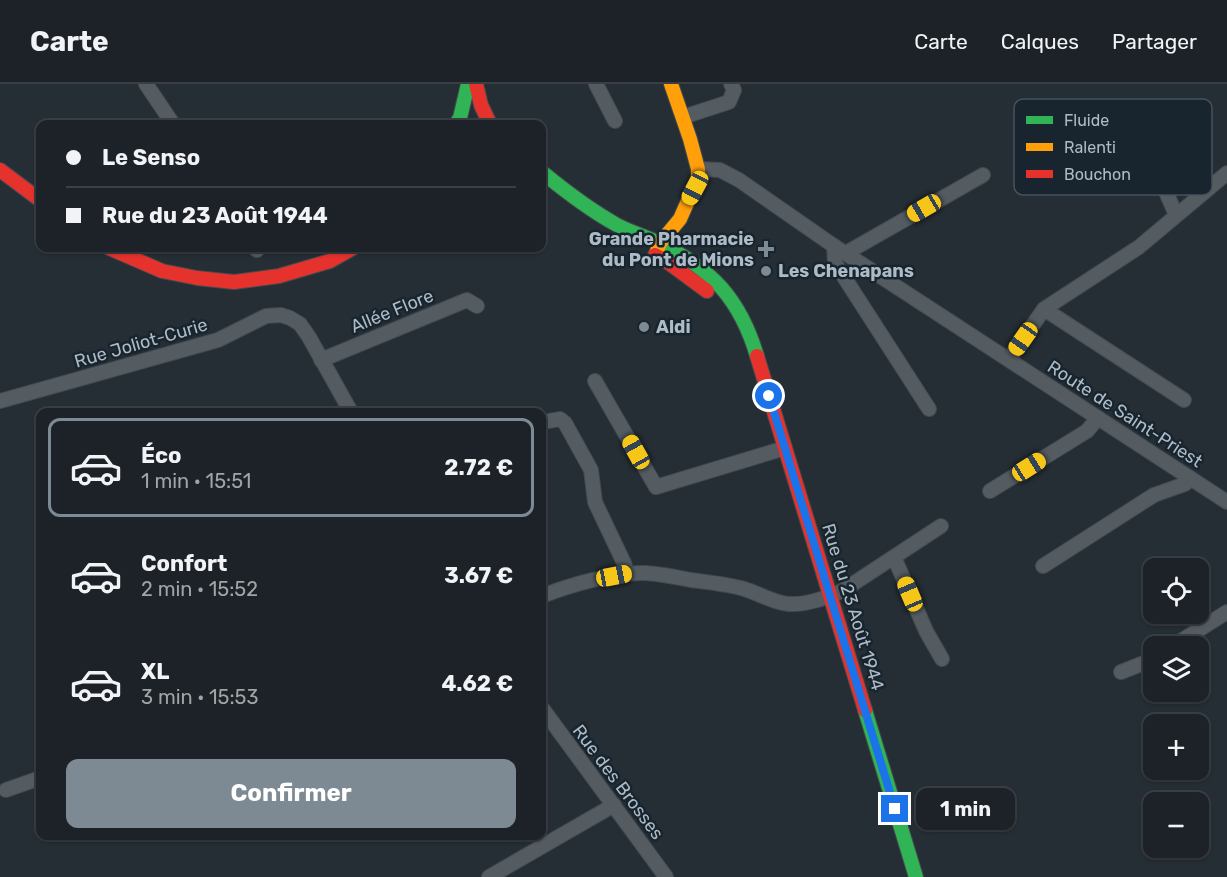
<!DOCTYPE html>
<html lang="fr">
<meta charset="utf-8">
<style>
body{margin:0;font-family:Rubik,sans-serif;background:#292f33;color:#f1f3f6;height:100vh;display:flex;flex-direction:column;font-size:22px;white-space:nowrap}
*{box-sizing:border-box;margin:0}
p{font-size:20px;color:#a0a4a7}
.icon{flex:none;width:33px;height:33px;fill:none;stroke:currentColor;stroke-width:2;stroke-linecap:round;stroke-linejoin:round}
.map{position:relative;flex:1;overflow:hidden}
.side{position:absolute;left:36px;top:324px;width:510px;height:432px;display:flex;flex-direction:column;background:#1c2227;border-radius:12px;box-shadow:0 2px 4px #0004,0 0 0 2px #3a3f44}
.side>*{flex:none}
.banner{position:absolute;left:36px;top:36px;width:510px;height:132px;border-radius:12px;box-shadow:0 2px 4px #0004,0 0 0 2px #3a3f44;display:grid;align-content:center;height:132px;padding:0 30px;background:#1c2227}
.controls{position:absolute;left:1143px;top:474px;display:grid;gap:12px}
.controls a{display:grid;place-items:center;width:66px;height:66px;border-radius:12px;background:#1c2227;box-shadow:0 2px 4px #0004,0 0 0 2px #3a3f44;font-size:30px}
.end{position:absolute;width:27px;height:27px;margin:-14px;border:8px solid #1a73e8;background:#fff;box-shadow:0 0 0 3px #fff}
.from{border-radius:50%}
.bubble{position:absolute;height:42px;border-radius:12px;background:#1c2227;box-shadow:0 2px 4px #0004,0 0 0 2px #3a3f44;font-size:20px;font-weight:700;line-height:42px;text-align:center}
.car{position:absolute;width:18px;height:36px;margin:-18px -9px;border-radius:8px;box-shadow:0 0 4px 2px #0007;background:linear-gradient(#f5c518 24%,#345 0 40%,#f5c518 0 76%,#345 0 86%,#f5c518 0)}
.banner b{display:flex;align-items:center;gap:21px;height:57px;font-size:22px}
.banner b+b{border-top:2px solid #3a3f44}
.banner i{width:15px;height:15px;background:#f1f3f6}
ul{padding:10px 0 0;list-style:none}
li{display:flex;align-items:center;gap:18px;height:99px;margin:0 12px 9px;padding:0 18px;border:3px solid transparent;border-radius:12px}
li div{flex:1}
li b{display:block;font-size:22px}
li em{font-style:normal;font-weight:700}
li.current{border-color:#7d8a94}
li>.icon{width:54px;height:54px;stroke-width:1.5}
.primary-button{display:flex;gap:12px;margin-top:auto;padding:12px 30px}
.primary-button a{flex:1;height:69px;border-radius:12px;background:#7d8a94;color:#fff;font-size:24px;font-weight:700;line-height:69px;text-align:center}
header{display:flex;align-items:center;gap:36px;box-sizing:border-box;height:84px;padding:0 30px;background:#1c2227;border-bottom:2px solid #3a3f44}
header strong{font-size:28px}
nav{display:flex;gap:33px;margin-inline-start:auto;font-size:21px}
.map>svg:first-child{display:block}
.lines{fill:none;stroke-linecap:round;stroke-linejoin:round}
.street-casing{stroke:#434a4e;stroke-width:16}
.fast-casing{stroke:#434a4e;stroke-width:16}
.slow-casing{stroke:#434a4e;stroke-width:16}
.jam-casing{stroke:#434a4e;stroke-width:16}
.street{stroke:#545c62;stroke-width:14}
.fast{stroke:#30b455;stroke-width:14}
.slow{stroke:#ff9f0a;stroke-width:14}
.jam{stroke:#e5322d;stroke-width:14}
.route{stroke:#1a73e8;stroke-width:8}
.poi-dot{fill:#7d8a94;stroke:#18252f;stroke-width:2}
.labels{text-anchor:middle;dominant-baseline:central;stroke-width:5;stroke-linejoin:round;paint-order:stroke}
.poi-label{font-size:18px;font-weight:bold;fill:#adbbc7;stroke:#18252f;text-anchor:start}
.street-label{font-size:18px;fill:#adbbc7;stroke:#18252f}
.key{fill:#18252f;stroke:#45525d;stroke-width:1.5}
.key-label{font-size:16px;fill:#adbbc7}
</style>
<header>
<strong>Carte</strong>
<nav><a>Carte</a><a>Calques</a><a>Partager</a></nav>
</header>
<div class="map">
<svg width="1227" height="793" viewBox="0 0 1227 793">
<rect width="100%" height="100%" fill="#252e34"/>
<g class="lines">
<g class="street-casing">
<g id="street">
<path d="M146,0L173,40"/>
<path d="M596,0L615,37"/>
<path d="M683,33L729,18L734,6L731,0"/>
<path d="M698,85L720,86L739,96L834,162L1227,418"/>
<path d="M1122,102L1157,87L1176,131"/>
<path d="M834,162L835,179L929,325"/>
<path d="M255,164L257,166"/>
<path d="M846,169L983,91"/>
<path d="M1044,225L1184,316"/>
<path d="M1009,275L1044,225L1139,163L1227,89"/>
<path d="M321,276L467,216L477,222"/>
<path d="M595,297L656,403L785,364"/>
<path d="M0,317L218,256L266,232L281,231L290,234L300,240L309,253L351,328"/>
<path d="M549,337L560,335L565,339L591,386L595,418L624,479L627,489"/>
<path d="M990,407L1087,347L1098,334"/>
<path d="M894,473L926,547L942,575"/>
<path d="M1043,482L1154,411L1185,400L1190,394"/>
<path d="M542,512C570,501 614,488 645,489C660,490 676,493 691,496C707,498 725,500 741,504C757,508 773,519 789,520C807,521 826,514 842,507L941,442"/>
<path d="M1173,562L1227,528"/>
<path d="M1121,588L1154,575"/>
<path d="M542,624L666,793"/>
<path d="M6,706L40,694"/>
<path d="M489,793L614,721"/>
</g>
</g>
<g class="fast-casing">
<g id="fast">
<path d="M456,40L460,34L468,0"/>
<path d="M542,88C565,107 590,126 617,141C630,148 645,152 659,159C712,185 740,215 757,272"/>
<path d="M865,626L916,793"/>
</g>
</g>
<g class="slow-casing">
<path id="slow" d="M656,170L660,159L680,135L698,94V85L690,55L671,0"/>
</g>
<g class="jam-casing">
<g id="jam">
<path d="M476,0L481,21L490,40"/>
<path d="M0,86L40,116"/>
<path d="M109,164L162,187L197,194L234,198L279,192L330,177L353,164"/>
<path d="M655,171L669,179L707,207"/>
<path d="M757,272L865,626"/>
</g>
</g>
<use href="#street" class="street"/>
<use href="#fast" class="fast"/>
<use href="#slow" class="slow"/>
<use href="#jam" class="jam"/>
</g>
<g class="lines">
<path class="route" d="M769,312L895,725"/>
</g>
<g class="poi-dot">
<path d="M763 156h6v6h6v6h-6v6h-6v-6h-6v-6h6z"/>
<circle cx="766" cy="187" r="6"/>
<circle cx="644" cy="243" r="6"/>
</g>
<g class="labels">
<g class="poi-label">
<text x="754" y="155" text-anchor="end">Grande Pharmacie<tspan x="754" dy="21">du Pont de Mions</tspan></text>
<text x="778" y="187">Les Chenapans</text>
<text x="656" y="243">Aldi</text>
</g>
<g class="street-label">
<text transform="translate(392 227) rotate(-22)">Allée Flore</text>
<text transform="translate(141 259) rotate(-16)">Rue Joliot-Curie</text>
<text transform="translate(1125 330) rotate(33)">Route de Saint-Priest</text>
<text transform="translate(853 523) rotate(73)">Rue du 23 Août 1944</text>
<text transform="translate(618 698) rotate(53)">Rue des Brosses</text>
</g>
</g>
<rect x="1014" y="15" width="198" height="96" rx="9" class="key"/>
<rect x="1026" y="32" width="27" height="8" fill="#30b455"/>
<rect x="1026" y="59" width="27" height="8" fill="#ff9f0a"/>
<rect x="1026" y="86" width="27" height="8" fill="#e5322d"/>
<g class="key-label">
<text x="1064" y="42">Fluide</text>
<text x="1064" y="69">Ralenti</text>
<text x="1064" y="96">Bouchon</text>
</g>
</svg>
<div class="controls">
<a><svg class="icon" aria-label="locate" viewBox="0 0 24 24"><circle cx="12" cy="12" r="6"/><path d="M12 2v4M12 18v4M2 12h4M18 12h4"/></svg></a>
<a><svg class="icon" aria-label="layers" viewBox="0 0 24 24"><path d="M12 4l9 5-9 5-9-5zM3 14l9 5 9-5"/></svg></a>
<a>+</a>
<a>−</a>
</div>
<i class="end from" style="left:769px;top:312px"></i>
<i class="end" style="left:895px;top:725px"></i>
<div class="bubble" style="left:916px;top:704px;width:99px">1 min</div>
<i class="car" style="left:695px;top:104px;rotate:208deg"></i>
<i class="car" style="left:924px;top:124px;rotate:240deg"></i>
<i class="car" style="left:1023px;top:255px;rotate:215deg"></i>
<i class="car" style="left:636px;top:368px;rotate:331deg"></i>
<i class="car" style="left:1029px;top:383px;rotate:58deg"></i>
<i class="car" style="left:614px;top:492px;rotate:79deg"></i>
<i class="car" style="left:910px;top:510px;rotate:337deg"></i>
<div class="banner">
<b><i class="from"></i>Le Senso</b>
<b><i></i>Rue du 23 Août 1944</b>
</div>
<section class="side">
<ul>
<li class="current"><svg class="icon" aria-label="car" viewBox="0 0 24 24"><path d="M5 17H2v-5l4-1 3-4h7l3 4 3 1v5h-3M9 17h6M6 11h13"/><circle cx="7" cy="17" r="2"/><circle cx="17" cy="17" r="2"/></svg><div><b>Éco</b><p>1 min · 15:51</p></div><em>2.72 €</em></li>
<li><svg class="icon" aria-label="car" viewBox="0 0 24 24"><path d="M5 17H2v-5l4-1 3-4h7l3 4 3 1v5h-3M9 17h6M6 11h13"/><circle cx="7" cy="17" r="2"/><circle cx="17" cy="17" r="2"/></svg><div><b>Confort</b><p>2 min · 15:52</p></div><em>3.67 €</em></li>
<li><svg class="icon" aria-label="car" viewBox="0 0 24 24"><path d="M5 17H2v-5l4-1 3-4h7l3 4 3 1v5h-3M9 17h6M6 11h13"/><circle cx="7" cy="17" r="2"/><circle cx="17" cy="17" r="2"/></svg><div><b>XL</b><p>3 min · 15:53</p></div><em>4.62 €</em></li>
</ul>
<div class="primary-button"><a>Confirmer</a></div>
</section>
</div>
